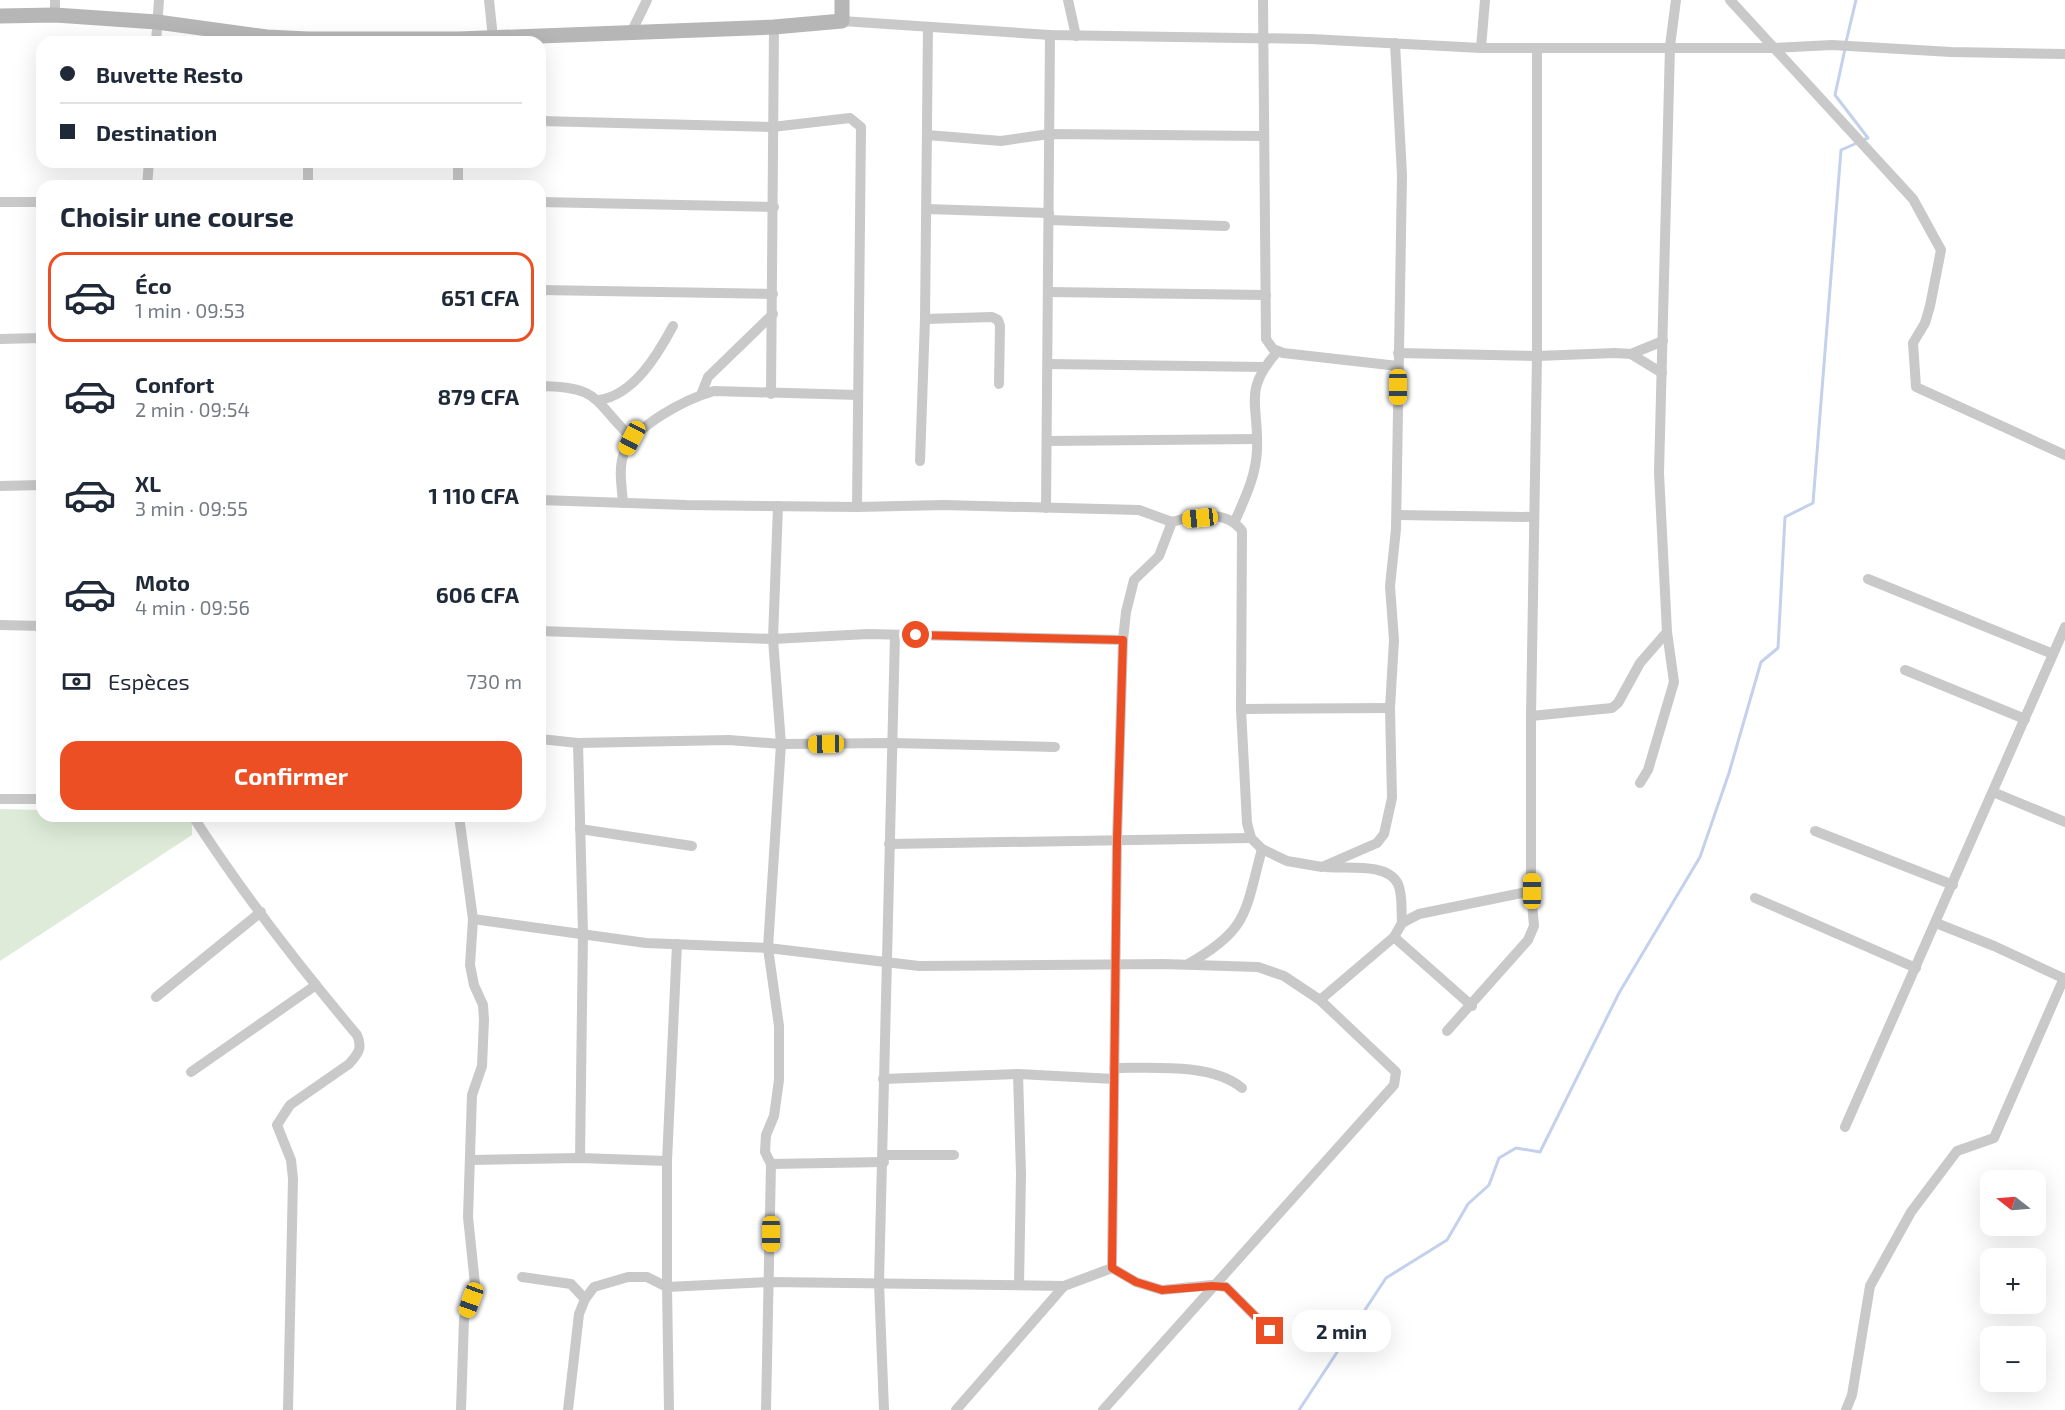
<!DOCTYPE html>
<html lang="fr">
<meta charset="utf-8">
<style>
body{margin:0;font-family:"Exo 2",sans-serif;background:#f6f6f7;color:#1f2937;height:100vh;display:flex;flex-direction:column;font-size:22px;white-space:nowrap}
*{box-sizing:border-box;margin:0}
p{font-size:20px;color:#747a83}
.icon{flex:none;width:33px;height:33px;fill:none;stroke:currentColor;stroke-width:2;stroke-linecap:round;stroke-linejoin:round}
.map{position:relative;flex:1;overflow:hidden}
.side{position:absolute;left:36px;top:180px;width:510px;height:642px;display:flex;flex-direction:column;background:#fff;border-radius:18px;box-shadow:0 6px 24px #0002}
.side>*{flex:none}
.top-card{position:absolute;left:36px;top:36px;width:510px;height:132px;border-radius:18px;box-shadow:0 6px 24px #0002;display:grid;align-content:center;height:132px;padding:0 24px;background:#fff}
.needle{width:39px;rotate:287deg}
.fabs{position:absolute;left:1980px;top:1170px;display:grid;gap:12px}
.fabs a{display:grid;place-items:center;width:66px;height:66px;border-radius:12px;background:#fff;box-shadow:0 6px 24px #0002;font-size:30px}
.end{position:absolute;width:27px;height:27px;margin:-14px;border:8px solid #ed4f24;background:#fff;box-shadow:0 0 0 3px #fff}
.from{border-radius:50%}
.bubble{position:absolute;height:42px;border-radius:18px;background:#fff;box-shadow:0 6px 24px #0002;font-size:20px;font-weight:700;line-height:42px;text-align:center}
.car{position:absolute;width:18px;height:36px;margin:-18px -9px;border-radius:8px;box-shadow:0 0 4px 2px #0007;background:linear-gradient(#f5c518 24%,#345 0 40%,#f5c518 0 76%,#345 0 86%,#f5c518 0)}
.top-card b{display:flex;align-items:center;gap:21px;height:57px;font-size:22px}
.top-card b+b{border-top:2px solid #e0e1e3}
.top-card i{width:15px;height:15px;background:#1f2937}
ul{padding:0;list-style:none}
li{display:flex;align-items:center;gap:18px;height:90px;margin:0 12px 9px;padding:0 12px;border:3px solid transparent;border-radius:18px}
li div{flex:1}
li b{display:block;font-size:22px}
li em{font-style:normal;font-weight:700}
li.active{border-color:#ed4f24}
li>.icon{width:54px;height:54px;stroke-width:1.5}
h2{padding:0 24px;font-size:27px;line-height:72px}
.pay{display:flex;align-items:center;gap:15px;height:66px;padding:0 24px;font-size:22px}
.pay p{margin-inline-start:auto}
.button{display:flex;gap:12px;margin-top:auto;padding:12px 24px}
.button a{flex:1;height:69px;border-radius:18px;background:#ed4f24;color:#fff;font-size:24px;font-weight:700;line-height:69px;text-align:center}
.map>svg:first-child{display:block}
.green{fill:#ddebd8}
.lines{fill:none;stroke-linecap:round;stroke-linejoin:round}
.stream{stroke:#c3d1ec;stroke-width:3}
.street{stroke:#c9c9c9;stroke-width:10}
.secondary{stroke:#b6b6b6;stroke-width:15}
.route{stroke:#ed4f24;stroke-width:8}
</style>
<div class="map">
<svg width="2065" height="1410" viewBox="0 0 2065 1410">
<rect width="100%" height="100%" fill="#fff"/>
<path class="green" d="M0,809L42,810V816H192V835L0,961Z"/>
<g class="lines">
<g class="stream">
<path d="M1846,42L1856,0"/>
<path d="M1845,49L1835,95L1868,138L1863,140"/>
<path d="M1299,1410L1386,1278L1447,1240L1468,1204L1489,1185L1499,1158L1516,1148L1540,1152L1619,993L1700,857L1729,773L1761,662L1778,648L1785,517L1813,503L1841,150L1857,143"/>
</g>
<g class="street">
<path d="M489,0L493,38"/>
<path d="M1068,0L1076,36"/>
<path d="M1263,0L1266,339L1273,349L1283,353L1398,366"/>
<path d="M1730,0L1913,199L1941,250L1930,306L1925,323L1913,343L1916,387L2065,455"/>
<path d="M55,15V0"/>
<path d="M842,21L1050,35L1311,39L1481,48H1773L1832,45L1951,52L2065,54"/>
<path d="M631,33L647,0"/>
<path d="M156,42L159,0"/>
<path d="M1481,48L1485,0"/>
<path d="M540,121L772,127L850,118L861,127L857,507"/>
<path d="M927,135L1001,141L1049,134L1264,136"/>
<path d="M308,162V186"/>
<path d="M458,162V186"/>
<path d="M147,186L149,162"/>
<path d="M0,202H42"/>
<path d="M540,202L774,207"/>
<path d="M927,209L1049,213"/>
<path d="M1049,220L1225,226"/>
<path d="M540,290L773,294"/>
<path d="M1048,292L1266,295"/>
<path d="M925,319L992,317L998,320L1000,326L999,384"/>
<path d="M0,339L42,338"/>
<path d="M1398,353L1537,356L1615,353L1631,354L1662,373"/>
<path d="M1631,354L1663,341"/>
<path d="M1048,364L1264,367"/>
<path d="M540,386C602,387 592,400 632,438"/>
<path d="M771,394L774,27"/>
<path d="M701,395L708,377L773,314"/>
<path d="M599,400C634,395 658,354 673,326"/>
<path d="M1047,441L1257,439"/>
<path d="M920,461L925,319L928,27"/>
<path d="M0,486L42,485"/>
<path d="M540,500L686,505L857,507L944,505L1139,510L1172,522"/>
<path d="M623,503C622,487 618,469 624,453C635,425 686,399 714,391L858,395"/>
<path d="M1046,508L1050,35"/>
<path d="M1397,515L1534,517"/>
<path d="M1235,521C1245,498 1256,476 1257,450C1259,403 1242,391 1278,351"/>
<path d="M1868,579L2053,654"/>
<path d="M0,625L42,626"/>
<path d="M540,631L773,639L868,634L1123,640"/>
<path d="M1905,670L2025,719"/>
<path d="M1241,709L1390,708"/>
<path d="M1531,716L1612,708L1618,703L1640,663L1667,632"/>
<path d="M540,739L578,743L729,740L781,744L893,743L1055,747"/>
<path d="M578,743L583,933L580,1158"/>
<path d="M1640,783L1648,770L1674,682L1667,632L1659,473L1670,46L1676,0"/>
<path d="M1993,792L2065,822"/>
<path d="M0,799H42"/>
<path d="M197,816L194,818C243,894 299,966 357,1035C363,1048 358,1054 349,1064L290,1105L277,1125L291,1160L293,1179L288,1410"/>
<path d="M459,816L473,919L646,943L768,948L919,966L1163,964L1258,967L1284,976L1320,1000L1396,1072L1394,1085L1103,1410"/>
<path d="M580,829L692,846"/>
<path d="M1815,831L1953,885"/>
<path d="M889,844L1251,838"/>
<path d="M1326,867C1347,869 1387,862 1398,884C1403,895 1401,911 1402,923"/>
<path d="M1755,898L1916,968"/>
<path d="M1936,923L1994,946L2065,979"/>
<path d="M1394,937L1472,1006"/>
<path d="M1188,964C1249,930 1245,912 1262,849"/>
<path d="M156,997L261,912"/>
<path d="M1320,1000L1394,937L1402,923L1419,914L1531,891"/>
<path d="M1447,1031L1528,940L1534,926L1531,891V716L1537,356V48"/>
<path d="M1114,1068C1151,1068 1212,1063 1242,1088"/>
<path d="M191,1072L316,985"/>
<path d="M1018,1074L1021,1174L1019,1285"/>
<path d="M883,1079L1018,1074L1114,1079"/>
<path d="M1845,1127L2065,627"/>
<path d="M884,1155H954"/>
<path d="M470,1160L580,1158L667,1161"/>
<path d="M771,1164L884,1162"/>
<path d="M1112,1268L1117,840L1123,640L1126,612L1134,580L1159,556L1172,522C1195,515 1227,510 1242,531L1241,709L1247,823L1251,838L1262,849L1287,861L1322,867L1377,843L1384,834L1392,798L1390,708L1394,640L1390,586L1396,529L1402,175L1395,43"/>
<path d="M1112,1268L1136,1282L1162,1290L1212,1285L1226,1287L1270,1331"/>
<path d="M522,1277L571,1284L585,1299"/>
<path d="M461,1410L464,1319L475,1284L468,1217L472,1095L482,1066L484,1020L483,1005L474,985L470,965L473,919"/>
<path d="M568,1410L579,1314L585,1299L594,1287L628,1277H647L667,1287V1161L677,944"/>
<path d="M669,1410L667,1287L771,1282L1064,1286L1112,1268"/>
<path d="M766,1410L771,1164L765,1152L766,1135L774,1116L779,1080V1026L768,948L781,744L773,639L778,506"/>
<path d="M884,1410L879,1283L895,635"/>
<path d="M956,1410L1064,1286"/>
<path d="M1846,1410L1852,1395L1870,1286L1911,1212L1957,1151L1994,1138L2064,978"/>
</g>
<path class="secondary" d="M0,16L55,15L157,22L267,37L308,39H459L774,27L842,21V0"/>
</g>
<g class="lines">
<path class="route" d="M916,635L1123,640L1117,840L1112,1268L1136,1282L1162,1290L1212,1286L1226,1287L1270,1331"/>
</g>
</svg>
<div class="fabs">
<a><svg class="needle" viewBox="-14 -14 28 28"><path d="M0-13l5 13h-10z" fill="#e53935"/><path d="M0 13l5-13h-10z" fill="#747a83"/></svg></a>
<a>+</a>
<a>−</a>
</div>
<i class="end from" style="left:916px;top:635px"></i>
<i class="end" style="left:1270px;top:1331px"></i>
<div class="bubble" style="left:1292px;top:1310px;width:99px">2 min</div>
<i class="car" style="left:1398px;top:387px;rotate:180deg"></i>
<i class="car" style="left:632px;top:438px;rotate:208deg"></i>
<i class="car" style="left:1200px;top:518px;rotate:264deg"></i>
<i class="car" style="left:826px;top:744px;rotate:269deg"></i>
<i class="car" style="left:1532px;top:891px;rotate:0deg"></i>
<i class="car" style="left:771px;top:1234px;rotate:180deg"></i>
<i class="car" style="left:471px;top:1300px;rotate:200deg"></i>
<div class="top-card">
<b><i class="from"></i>Buvette Resto</b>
<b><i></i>Destination</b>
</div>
<section class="side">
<h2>Choisir une course</h2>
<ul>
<li class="active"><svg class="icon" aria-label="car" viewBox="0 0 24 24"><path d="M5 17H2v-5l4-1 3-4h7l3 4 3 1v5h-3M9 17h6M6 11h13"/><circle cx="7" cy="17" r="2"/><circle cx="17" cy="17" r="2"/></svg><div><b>Éco</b><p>1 min · 09:53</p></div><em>651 CFA</em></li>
<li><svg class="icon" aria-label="car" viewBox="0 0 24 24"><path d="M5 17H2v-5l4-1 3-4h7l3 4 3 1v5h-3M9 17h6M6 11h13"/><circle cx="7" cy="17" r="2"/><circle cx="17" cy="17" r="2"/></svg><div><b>Confort</b><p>2 min · 09:54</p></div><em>879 CFA</em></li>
<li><svg class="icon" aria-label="car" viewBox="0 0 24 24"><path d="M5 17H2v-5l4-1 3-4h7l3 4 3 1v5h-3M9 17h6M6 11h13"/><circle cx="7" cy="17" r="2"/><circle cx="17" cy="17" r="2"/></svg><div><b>XL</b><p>3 min · 09:55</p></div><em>1 110 CFA</em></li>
<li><svg class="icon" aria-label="car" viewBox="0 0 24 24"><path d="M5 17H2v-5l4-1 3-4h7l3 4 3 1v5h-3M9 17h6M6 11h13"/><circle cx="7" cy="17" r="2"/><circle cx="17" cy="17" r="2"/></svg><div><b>Moto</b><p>4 min · 09:56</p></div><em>606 CFA</em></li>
</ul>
<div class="pay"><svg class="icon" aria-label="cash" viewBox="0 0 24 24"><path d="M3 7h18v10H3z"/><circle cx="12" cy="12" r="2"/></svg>Espèces<p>730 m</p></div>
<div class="button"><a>Confirmer</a></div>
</section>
</div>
